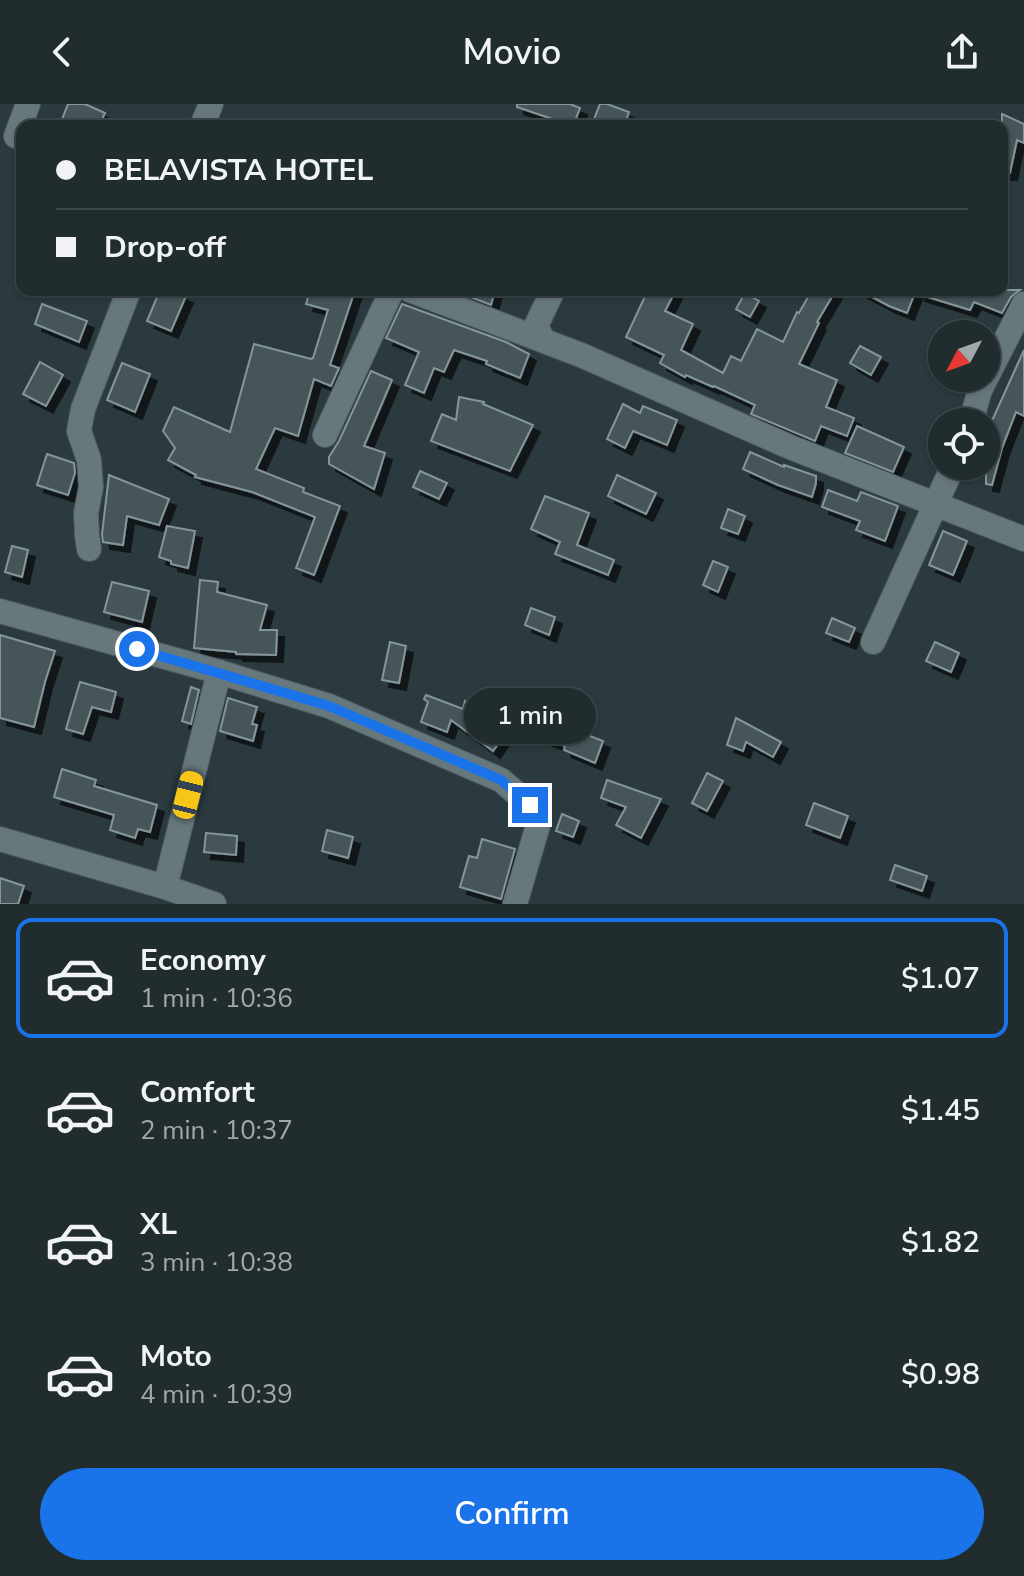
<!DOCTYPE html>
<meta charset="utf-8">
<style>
body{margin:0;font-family:"Nunito Sans",sans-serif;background:#283436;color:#f1f3f6;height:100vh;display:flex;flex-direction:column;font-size:30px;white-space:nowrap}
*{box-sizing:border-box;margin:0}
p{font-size:26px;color:#a2a7aa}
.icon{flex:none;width:44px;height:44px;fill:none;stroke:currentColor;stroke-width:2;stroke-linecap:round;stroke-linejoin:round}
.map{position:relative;height:800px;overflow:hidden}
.drawer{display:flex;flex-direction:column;background:#202c2e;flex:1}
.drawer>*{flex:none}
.banner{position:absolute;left:16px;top:16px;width:992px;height:176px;border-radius:16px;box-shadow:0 2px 6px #0004,0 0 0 2px #3d484a;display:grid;align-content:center;height:176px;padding:0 40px;background:#202c2e}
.needle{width:52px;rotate:229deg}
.tools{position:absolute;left:928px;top:216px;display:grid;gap:16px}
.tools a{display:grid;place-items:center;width:72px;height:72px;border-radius:50%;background:#202c2e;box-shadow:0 2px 6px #0004,0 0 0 2px #3d484a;font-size:40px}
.end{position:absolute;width:36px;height:36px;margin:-18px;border:10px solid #1a73e8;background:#fff;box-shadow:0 0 0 4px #fff}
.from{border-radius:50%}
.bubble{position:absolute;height:56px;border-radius:28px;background:#202c2e;box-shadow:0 2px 6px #0004,0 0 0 2px #3d484a;font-size:26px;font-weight:600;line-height:56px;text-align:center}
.car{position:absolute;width:24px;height:48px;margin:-24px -12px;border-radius:10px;box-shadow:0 0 6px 2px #0007;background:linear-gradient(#f5c518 24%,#345 0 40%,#f5c518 0 76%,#345 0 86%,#f5c518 0)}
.banner b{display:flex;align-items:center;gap:28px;height:76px;font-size:30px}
.banner b+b{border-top:2px solid #3d484a}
.banner i{width:20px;height:20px;background:#f1f3f6}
ul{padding:14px 0 0;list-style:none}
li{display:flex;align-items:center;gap:24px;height:120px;margin:0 16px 12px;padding:0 24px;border:4px solid transparent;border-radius:16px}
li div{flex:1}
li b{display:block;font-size:30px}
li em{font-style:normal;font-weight:600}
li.selected{border-color:#1a73e8}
li>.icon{width:72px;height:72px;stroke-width:1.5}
.primary-button{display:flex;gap:16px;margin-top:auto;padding:16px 40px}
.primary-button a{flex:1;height:92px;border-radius:48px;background:#1a73e8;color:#fff;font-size:32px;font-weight:600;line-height:92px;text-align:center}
header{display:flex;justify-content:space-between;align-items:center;height:104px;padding:0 40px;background:#202c2e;font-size:36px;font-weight:600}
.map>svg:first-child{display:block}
.building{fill:#455559;stroke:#84969b;stroke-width:2;filter:url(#shadow)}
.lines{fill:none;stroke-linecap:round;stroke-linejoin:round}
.minor-casing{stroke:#4a575b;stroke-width:26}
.minor{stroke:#67787d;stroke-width:24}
.route{stroke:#1a73e8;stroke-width:10}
</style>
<header><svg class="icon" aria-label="back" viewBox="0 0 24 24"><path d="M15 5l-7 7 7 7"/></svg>Movio<svg class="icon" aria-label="share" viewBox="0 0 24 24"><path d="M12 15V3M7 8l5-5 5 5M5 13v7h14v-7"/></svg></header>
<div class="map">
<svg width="1024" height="800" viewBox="0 0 1024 800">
<defs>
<filter id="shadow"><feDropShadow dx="7" dy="7" stdDeviation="0" flood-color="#0009"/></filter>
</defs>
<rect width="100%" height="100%" fill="#2b3a3e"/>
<g class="building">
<path d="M68,0H85L105,9L99,22H70L61,18Z"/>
<path d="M517,0H570L580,4L573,22L517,3Z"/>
<path d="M600,0H607L629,8L624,22H603L593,18Z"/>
<path d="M1002,10L1024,20V39L1017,36L1010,69H1002Z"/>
<path d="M160,186H171L186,192L171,227L147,217Z"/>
<path d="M310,186H355L330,261L339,264L331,282L314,275L298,332L275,324L256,365L304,384L303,388L340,402L314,471L296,464L315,413L252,388L195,373L196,371L168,356L175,344L163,327L174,303L230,328L254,240L311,255L313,254L328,206L306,200Z"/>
<path d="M471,186H495L491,201L468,192Z"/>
<path d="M648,186H676L665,207L693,220L681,246L723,269L731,252L741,257L757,225L783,238L797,208L799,209L812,186H836L817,218L819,219L799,260L837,276L826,303L854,314L847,332L821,322L815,337L751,310L755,301L714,282L713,283L686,271L685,273L660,259L664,251L626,233Z"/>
<path d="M859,186H916L907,209L889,202Z"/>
<path d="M919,186H1020L1011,193L1002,209L974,198L970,206L918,190Z"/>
<path d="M745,189L759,197L750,213L736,205Z"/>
<path d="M42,200L87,217L79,238L35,220Z"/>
<path d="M402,200L506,238L529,250L520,274L486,260L487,257L454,246L444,268L434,264L424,289L405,281L419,248L386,234Z"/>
<path d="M860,242L881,253L871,271L850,259Z"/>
<path d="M1024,246V312L1016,308L1002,344L992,381L986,380V330Z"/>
<path d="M40,258L63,271L46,302L23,290Z"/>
<path d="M122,259L150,270L135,308L107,296Z"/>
<path d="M371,267L392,276L364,342L385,349L374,385L329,360V353L339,337Z"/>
<path d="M459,293L484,298L483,300L533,321L510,367L431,337L442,310L456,316Z"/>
<path d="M623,300L640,309L643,302L677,316L667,341L633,327L625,344L607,335Z"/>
<path d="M857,322L904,343L893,368L845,349Z"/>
<path d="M750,348L784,363V361L816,372V379L812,393L778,381L743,365Z"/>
<path d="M47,350L74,359L75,369L68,391L37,381Z"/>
<path d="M420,367L447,379L439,395L413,383Z"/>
<path d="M109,371L169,395L159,421L127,412L123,441L103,438L102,430Z"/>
<path d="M617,371L656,389L646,410L608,392Z"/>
<path d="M828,386L857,397L861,388L898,402L885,437L856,426L860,417L822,403Z"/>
<path d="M545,392L589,409L577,441L614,456L608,471L555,450L560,438L531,425Z"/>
<path d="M728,405L745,412L738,430L721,424Z"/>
<path d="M167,422L195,427L188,464L171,460V457L159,453Z"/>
<path d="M943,427L967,437L953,471L929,461Z"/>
<path d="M12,442L28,446L22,473L5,468Z"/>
<path d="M713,457L728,463L718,488L703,481Z"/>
<path d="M200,476L218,478L217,488L267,501L260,526H277L276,551L236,550V548L194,544Z"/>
<path d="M112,478L149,487L142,518L104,508Z"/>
<path d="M531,504L555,513L549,531L525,521Z"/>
<path d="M832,514L855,524L849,538L826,529Z"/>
<path d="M0,531L55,547L45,578L34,623L0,614Z"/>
<path d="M390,538L406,542L399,579L382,576Z"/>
<path d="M935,538L959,549L951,568L926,557Z"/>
<path d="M80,578L116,588L111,608L92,603L83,630L66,625Z"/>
<path d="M191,583L199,586L191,620L182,617Z"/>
<path d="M426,591L463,605L465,597L506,629L493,647L451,616L447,628L421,618L428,598L424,595Z"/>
<path d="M228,594L257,603L252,620L257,621L253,637L220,627Z"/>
<path d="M540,603L557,609L554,618L603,637L595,659L564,646L565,642L531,630Z"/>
<path d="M736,614L781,638L773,653L746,638L743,647L727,641Z"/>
<path d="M62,665L96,676L94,682L157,701L150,728L138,725L135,734L110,726L114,711L54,693Z"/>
<path d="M707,669L723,677L707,707L692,699Z"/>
<path d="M607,676L661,695L641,734L616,721L626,703L601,694Z"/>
<path d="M814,699L848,712L840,734L806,721Z"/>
<path d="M562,710L579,717L573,733L556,727Z"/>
<path d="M327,726L353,733L348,754L322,747Z"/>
<path d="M206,729L237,732L236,751L204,748Z"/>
<path d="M482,735L515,745L501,795L460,783L469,752L477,754Z"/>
<path d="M895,761L927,772L922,787L890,776Z"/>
<path d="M0,774L24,782L18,800H0Z"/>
</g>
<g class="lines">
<g class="minor-casing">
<g id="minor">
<path d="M202,22L211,0"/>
<path d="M16,32L28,0"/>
<path d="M410,186L581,251L790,343L1024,435"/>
<path d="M543,236L536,222L553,186"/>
<path d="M976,318L974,307L980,286L1024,200"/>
<path d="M325,331L392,186"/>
<path d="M89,445L87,431L86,409L91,383L89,356L79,327L83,305L129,186"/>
<path d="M0,507L219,568L329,602L501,676L530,701L538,721L515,800"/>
<path d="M873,538L953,362"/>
<path d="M0,735L165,783L214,800"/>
<path d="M165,783L219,568"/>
</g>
</g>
<use href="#minor" class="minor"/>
</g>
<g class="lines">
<path class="route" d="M137,545L329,602L501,676L530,701"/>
</g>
</svg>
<div class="tools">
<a><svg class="needle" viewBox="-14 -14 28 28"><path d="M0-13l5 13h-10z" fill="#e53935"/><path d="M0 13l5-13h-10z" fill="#a2a7aa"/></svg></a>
<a><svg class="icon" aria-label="locate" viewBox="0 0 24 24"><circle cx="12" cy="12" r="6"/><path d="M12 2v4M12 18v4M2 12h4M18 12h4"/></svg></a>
</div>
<i class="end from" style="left:137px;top:545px"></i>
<i class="end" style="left:530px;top:701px"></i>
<div class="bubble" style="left:464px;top:584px;width:132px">1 min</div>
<i class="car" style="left:188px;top:691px;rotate:14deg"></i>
<div class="banner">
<b><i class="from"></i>BELAVISTA HOTEL</b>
<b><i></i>Drop-off</b>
</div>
</div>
<section class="drawer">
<ul>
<li class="selected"><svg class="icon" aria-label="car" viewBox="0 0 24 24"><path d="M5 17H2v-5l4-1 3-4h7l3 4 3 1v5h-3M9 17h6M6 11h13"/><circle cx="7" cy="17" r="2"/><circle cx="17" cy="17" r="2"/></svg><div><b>Economy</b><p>1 min · 10:36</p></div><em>$1.07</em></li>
<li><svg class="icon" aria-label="car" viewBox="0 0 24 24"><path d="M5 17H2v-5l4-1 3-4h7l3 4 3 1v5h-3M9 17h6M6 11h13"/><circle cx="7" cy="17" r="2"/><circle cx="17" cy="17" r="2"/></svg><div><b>Comfort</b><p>2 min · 10:37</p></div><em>$1.45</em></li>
<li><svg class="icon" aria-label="car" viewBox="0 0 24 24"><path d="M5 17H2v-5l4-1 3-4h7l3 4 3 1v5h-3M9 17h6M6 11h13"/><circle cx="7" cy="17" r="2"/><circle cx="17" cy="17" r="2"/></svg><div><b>XL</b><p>3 min · 10:38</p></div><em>$1.82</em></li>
<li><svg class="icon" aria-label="car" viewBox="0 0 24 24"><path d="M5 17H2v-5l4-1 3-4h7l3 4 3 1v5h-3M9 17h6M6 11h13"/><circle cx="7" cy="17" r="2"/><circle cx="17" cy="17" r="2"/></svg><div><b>Moto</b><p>4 min · 10:39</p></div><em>$0.98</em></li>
</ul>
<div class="primary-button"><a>Confirm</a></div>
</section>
